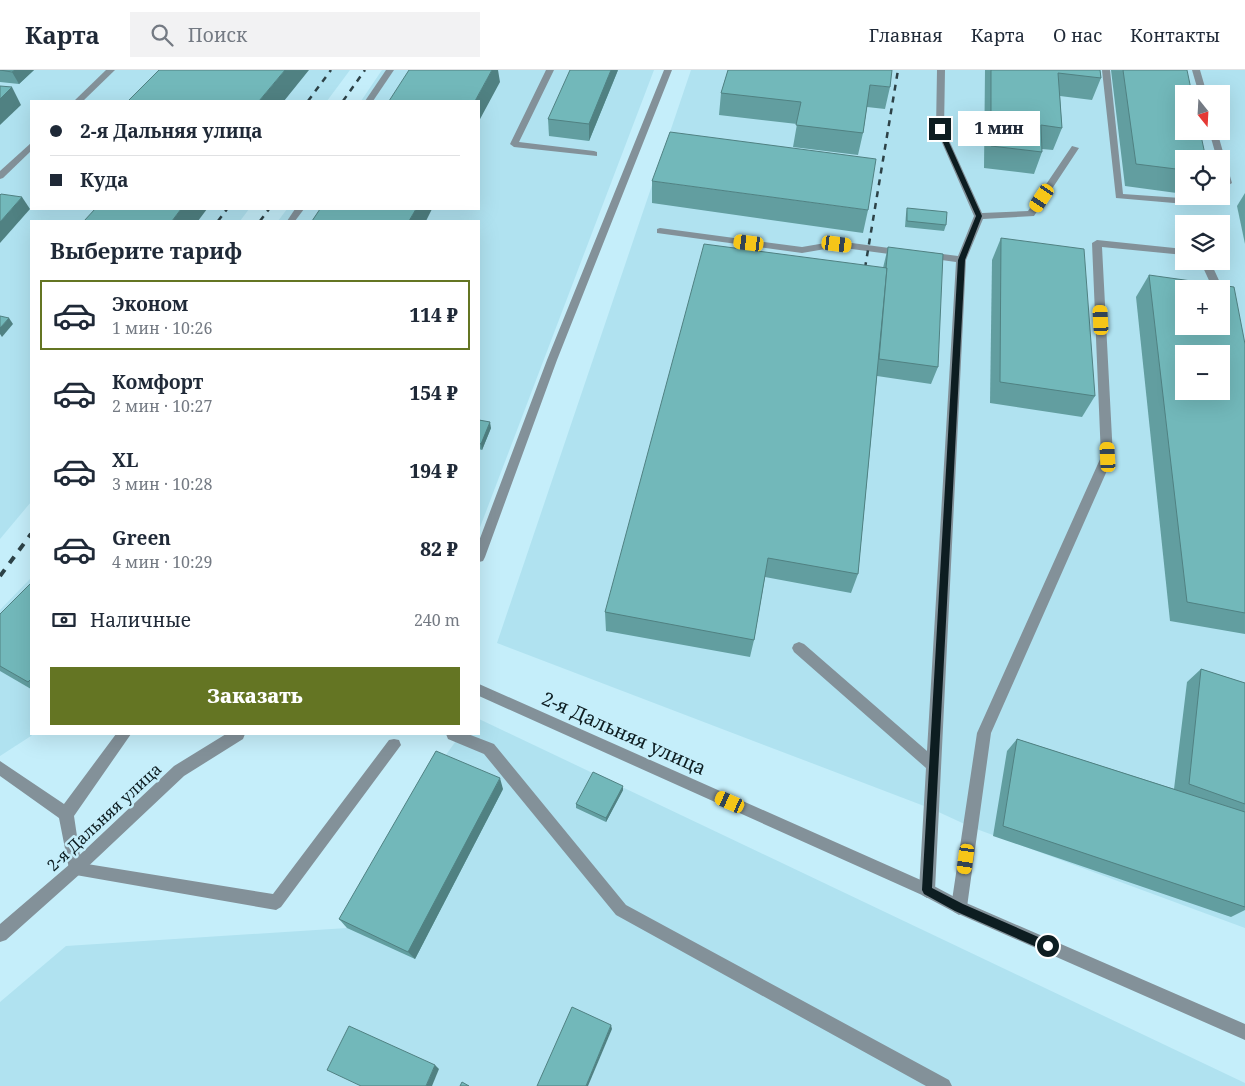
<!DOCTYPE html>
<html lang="ru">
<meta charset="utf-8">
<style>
body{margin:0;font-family:"Noto Serif",serif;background:#f2f2f3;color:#1f2937;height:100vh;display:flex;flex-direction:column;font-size:19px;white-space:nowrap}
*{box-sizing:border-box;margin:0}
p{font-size:16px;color:#747a83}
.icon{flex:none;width:28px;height:28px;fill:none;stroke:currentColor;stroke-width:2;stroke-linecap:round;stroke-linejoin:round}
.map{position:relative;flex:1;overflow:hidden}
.sheet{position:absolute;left:30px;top:150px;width:450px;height:515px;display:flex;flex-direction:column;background:#fff;border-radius:0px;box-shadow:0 5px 20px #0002}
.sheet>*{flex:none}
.guide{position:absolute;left:30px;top:30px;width:450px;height:110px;border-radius:0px;box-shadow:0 5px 20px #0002;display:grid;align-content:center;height:110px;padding:0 20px;background:#fff}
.needle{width:32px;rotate:162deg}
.buttons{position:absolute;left:1175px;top:15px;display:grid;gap:10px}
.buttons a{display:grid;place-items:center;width:55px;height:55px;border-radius:0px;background:#fff;box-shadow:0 5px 20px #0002;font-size:25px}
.end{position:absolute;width:22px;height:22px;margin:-11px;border:6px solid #0d1d21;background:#fff;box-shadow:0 0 0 2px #fff}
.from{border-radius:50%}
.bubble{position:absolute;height:35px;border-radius:0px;background:#fff;box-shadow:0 5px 20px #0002;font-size:16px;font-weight:800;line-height:35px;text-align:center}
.car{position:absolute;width:15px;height:30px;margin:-15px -8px;border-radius:6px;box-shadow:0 0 4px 1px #0007;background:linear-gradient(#f5c518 24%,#345 0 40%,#f5c518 0 76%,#345 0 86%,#f5c518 0)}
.guide b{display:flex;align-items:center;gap:18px;height:48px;font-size:19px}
.guide b+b{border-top:1px solid #e0e1e3}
.guide i{width:12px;height:12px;background:#1f2937}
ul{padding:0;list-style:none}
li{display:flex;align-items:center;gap:15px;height:70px;margin:0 10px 8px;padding:0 10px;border:2px solid transparent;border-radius:0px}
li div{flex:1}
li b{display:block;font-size:19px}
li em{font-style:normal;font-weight:800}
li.current{border-color:#647523}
li>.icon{width:45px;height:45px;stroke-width:1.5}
h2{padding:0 20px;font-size:22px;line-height:60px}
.pay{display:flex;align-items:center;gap:12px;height:55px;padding:0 20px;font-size:19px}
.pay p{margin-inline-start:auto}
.cta{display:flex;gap:10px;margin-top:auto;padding:10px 20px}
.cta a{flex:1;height:58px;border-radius:0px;background:#647523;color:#fff;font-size:20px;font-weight:800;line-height:58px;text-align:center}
header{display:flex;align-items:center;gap:30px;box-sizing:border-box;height:70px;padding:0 25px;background:#fff;border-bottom:1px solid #e0e1e3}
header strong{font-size:24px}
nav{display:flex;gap:28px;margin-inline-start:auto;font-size:18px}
.search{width:350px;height:45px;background:#f2f2f3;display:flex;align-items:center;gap:12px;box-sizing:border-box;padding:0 18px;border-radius:0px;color:#747a83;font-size:19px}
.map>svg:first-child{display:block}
.built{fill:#b0e2f0;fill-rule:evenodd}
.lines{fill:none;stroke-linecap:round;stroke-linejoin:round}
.service{fill:#839199;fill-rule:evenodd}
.minor{fill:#839199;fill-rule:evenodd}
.rail-far1{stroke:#2d4247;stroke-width:2.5;stroke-dasharray:6 6;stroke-linecap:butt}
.rail{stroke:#2d4247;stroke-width:4;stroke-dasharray:8 8;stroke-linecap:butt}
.wall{fill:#629ea0}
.shaded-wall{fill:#508182}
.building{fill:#72b8ba;stroke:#508182;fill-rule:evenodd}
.route{fill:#0d1d21}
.labels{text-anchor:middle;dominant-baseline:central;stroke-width:5;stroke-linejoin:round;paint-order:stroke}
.street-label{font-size:16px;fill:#0d1d21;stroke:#c5eefa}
.near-street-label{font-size:19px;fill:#0d1d21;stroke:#c5eefa}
</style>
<header>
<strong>Карта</strong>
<div class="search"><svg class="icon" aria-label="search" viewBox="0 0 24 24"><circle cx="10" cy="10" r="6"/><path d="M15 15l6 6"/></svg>Поиск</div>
<nav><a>Главная</a><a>Карта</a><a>О нас</a><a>Контакты</a></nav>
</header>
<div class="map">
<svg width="1245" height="1016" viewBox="0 0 1245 1016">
<rect width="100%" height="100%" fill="#c5eefa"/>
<g class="built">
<path d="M0,0H350L327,31H31V139H249L240,151H31V432L0,469Z"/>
<path d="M382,0H654L479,460V151H278L287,139H479V31H361Z"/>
<path d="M691,0H1245V858L971,757L932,739L497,573ZM1184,24H1221V61H1184ZM1184,89H1221V126H1184ZM1184,154H1221V191H1184ZM1184,219H1221V256H1184ZM1184,284H1221V321H1184Z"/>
<path d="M31,508V664H34L0,686V540Z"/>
<path d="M479,649L1245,1013V1016H0V932L66,876L347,858L440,693L461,664H479Z"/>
</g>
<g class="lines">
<g class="service">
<path d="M106,0H115L83,31H74Z"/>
<path d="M386,0H394L373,31H365Z"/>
<path d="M546,0H554L519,72L594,81L597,82V86L514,77L510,74Z"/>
<path d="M664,0H672L557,290L485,487L483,491L479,492V471L547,290Z"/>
<path d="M937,0H945L944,59L982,143L1028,141L1072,76L1079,78L1034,146L983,149L966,190L935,820L932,825L927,828L922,825L919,820L926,698L794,582L792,578L794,574L799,572L804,574L927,681L956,192L927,188L922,185L927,182L958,186L974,146L936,59Z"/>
<path d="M1102,0H1110L1123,124L1195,129L1199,126H1210L1209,128L1197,135L1116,128Z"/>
<path d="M1192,0H1200L1207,24H1199Z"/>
<path d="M1209,61H1217L1232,113L1221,120V113L1223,112L1221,89H1217Z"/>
<path d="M31,73V81L3,108L0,109V101Z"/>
<path d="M295,139H304L295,151H287Z"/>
<path d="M660,158L802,177L837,171L904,180L909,183L904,186L837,177L802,183L657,163V159Z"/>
<path d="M1097,170L1184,179V185L1102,177L1113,387L991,663L967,837L964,842L959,845L954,842L951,837L977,663L1101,387L1092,173Z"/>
<path d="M1200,191H1210L1223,219L1222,221L1221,219H1213Z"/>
<path d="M116,664H131L74,746L81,793L273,824L389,670L394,669L399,670L401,675L281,837L276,840L70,804L59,748L0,706V691L64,734Z"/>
<path d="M446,664H468L494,674L626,835L949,1010L952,1016H926L616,845L484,684L448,669Z"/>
</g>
<g class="minor">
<path d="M479,614L932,815L964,832L1245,954V970L954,842L922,825L479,626Z"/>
<path d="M226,664H245L243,669L184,706L80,804L6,870L0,872V854L70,794L174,696Z"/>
</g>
<g class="rail-far1">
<path d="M308,31L331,0"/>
<path d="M343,31L365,0"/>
<path d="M218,151L227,139"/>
<path d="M260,151L269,139"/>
<path d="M863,210L898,0"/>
</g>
<path class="rail" d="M0,506L31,464"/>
</g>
<g class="wall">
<path d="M0,0H34L19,14L0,12Z"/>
<path d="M618,0L589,71L549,66L548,49Z"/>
<path d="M728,0L890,17L885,39L867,37L863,63L858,85L793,77L797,54L719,45L721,23Z"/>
<path d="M985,0H1100L1101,8L1092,30L1060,26L1062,58L1053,80L1042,79V82L1034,104L984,98Z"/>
<path d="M1111,0H1187L1184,89V124L1125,116Z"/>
<path d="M652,111L868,140L863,163L652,133Z"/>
<path d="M1245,123V174L1237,136Z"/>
<path d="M907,138L946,155L944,161L905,157L906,144Z"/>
<path d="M1001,168L1095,326L1082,347L990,333L992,190Z"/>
<path d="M888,177L938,297L931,314L877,306L858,504L851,523L765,507L754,570L750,587L606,561L605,542L883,198Z"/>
<path d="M1149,205L1245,274V564L1170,551L1136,227Z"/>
<path d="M479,350L491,358L482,380L479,379Z"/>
<path d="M31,513V619L0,601V544Z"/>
<path d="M1201,599L1245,613V840L1231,847L993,766L1007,681L1017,669L1174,719L1187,612Z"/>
<path d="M503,719L415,889L347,858L339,849Z"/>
<path d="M623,720L606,752L576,738V734Z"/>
</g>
<g class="shaded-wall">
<path d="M15,0H34L19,14L12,2Z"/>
<path d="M285,0H309L284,31H259Z"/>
<path d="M492,0H498L500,12L479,51V31H475Z"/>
<path d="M611,0H618L589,71V54Z"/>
<path d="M12,17L21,35L0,55V29Z"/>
<path d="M22,127L30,139L0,173V152Z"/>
<path d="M181,139H207L198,151H172Z"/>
<path d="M416,139H432L426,151H409Z"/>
<path d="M9,248L13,254L2,267L0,264V258Z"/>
<path d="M490,352L491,358L482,380L481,374Z"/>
<path d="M500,708L503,719L415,889L408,882Z"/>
<path d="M623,716V720L606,752V748Z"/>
<path d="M611,955L612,959L588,1016H586Z"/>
<path d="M435,995L439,999L432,1016H426Z"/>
</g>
<g class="building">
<path d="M0,0H15L12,2Z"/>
<path d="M159,0H285L259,31H128Z"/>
<path d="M409,0H492L475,31H389Z"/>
<path d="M570,0H611L589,54L548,49Z"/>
<path d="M728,0H892L890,17L870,15L863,63L796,55L801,32L721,23Z"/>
<path d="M991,0H1100L1101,8L1058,3L1062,58L1041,55L1042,82L991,76Z"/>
<path d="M1123,0H1187L1192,24H1184V61H1200L1206,89H1184V100L1136,94Z"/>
<path d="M0,16L12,17L0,29Z"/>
<path d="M670,62L876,89L868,140L652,111Z"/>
<path d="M1,124L22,127L0,152V125Z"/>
<path d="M907,138L947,142L946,155L907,151Z"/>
<path d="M95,139H181L172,151H84Z"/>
<path d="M320,139H416L409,151H312Z"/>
<path d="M1001,168L1084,179L1095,326L1000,312Z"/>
<path d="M704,174L887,198L858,504L768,488L754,570L605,542Z"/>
<path d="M888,177L943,184L938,297L879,289L887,198H886Z"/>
<path d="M1149,205L1234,217L1245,274V543L1187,532ZM1184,219H1221V256H1184ZM1184,284H1221V321H1184Z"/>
<path d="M0,246L9,248L0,258Z"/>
<path d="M479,350L490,352L481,374L479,373Z"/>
<path d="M31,513V609L28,612L0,596V544Z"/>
<path d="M1201,599L1245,613V734L1189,714Z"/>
<path d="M1017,669L1245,742V837L1003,756Z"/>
<path d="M436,681L500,708L408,882L339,849Z"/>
<path d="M593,702L623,716L606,748L576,734Z"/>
<path d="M572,937L611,955L586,1016H537Z"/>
<path d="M349,956L435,995L426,1016H361L327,1000Z"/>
<path d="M462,1012L469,1016H460Z"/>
</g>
<path class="route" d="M940,57L943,59L982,146L965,190L932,818L963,834L1052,873L1054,876L1052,880L1048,882L955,841L924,824L922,820L958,190L976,146L937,59Z"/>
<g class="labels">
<g class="street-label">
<text transform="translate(104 747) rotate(-43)">2-я Дальняя улица</text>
</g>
<g class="near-street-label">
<text transform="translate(624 663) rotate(24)">2-я Дальняя улица</text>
</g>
</g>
</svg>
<div class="buttons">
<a><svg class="needle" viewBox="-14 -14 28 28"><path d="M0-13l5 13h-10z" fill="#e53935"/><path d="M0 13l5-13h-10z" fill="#747a83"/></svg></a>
<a><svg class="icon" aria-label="locate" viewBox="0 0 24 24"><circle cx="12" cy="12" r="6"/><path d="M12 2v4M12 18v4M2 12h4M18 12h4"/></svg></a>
<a><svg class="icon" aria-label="layers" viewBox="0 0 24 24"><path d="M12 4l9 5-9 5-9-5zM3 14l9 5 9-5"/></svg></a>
<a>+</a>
<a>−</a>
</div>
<i class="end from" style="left:1048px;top:876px"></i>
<i class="end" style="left:940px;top:59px"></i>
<div class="bubble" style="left:958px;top:41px;width:82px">1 мин</div>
<i class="car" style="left:1042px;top:128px;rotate:214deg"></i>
<i class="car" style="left:749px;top:173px;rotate:277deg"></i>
<i class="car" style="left:837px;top:174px;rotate:97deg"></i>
<i class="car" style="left:1101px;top:250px;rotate:357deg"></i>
<i class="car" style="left:1108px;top:387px;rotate:357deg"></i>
<i class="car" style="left:730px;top:732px;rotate:294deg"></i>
<i class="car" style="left:966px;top:789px;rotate:188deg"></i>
<div class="guide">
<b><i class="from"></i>2-я Дальняя улица</b>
<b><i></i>Куда</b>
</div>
<section class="sheet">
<h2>Выберите тариф</h2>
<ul>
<li class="current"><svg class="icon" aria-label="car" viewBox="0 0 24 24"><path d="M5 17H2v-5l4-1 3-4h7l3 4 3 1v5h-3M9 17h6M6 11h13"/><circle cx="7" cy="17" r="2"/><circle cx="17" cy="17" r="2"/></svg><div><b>Эконом</b><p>1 мин · 10:26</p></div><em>114 ₽</em></li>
<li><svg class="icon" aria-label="car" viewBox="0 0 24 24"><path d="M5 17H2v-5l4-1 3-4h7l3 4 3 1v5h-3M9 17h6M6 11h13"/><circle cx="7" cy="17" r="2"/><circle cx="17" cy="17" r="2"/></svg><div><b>Комфорт</b><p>2 мин · 10:27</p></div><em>154 ₽</em></li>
<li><svg class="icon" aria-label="car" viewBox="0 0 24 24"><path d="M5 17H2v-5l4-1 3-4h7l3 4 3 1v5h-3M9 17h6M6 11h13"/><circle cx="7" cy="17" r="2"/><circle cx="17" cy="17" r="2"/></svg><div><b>XL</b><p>3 мин · 10:28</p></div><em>194 ₽</em></li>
<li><svg class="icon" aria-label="car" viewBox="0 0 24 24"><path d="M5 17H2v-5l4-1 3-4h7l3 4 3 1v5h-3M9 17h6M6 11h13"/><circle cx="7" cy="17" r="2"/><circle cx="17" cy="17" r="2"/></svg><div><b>Green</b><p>4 мин · 10:29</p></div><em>82 ₽</em></li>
</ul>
<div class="pay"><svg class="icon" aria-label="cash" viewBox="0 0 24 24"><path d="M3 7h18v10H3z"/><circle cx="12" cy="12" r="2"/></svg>Наличные<p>240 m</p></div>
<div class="cta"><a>Заказать</a></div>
</section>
</div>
